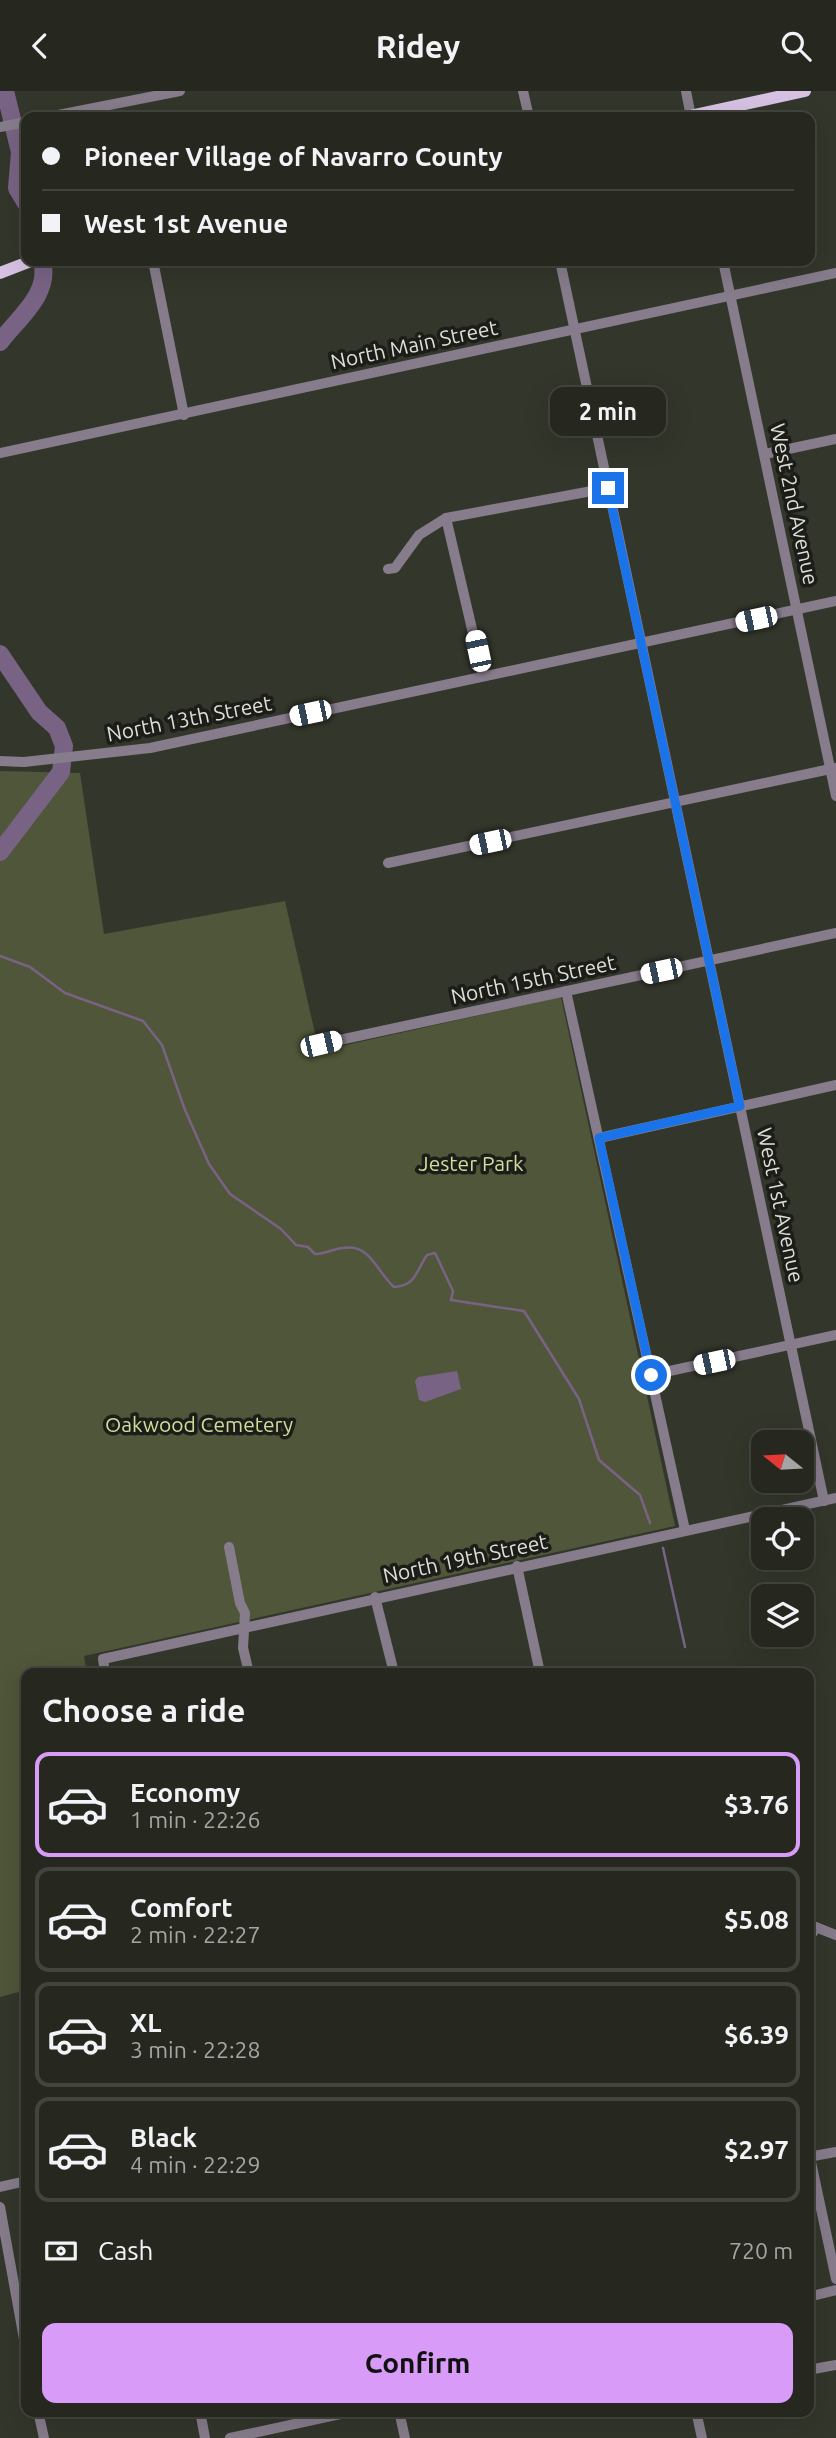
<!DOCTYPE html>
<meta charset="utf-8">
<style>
body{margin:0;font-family:Ubuntu,sans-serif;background:#2e3029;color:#f1f3f6;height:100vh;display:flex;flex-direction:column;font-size:26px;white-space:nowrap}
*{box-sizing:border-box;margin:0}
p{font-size:23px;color:#a4a6a5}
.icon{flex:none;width:38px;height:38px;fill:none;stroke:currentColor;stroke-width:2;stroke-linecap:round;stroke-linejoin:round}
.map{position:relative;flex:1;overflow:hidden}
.details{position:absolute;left:21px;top:1577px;width:793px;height:749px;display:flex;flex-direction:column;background:#262820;border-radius:14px;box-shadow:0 7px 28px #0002,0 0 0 2px #42443e}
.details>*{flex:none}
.banner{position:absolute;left:21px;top:21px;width:794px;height:154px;border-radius:14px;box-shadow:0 7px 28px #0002,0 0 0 2px #42443e;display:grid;align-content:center;height:154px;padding:0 21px;background:#262820}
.needle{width:46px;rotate:288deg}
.tools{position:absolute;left:751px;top:1339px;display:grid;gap:14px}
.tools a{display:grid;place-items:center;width:63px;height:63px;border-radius:14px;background:#262820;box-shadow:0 7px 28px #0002,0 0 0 2px #42443e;font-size:35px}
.end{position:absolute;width:32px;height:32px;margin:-16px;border:9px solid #1a73e8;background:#fff;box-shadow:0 0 0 4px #fff}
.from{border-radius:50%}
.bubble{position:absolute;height:49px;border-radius:14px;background:#262820;box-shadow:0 7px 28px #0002,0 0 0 2px #42443e;font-size:23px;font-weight:600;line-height:49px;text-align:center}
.car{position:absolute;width:21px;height:42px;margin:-21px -10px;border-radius:9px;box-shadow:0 0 5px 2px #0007;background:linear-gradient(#fff 24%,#345 0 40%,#fff 0 76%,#345 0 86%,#fff 0)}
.banner b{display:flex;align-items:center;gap:24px;height:66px;font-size:26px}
.banner b+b{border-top:2px solid #42443e}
.banner i{width:18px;height:18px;background:#f1f3f6}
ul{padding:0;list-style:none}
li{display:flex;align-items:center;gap:21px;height:105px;margin:0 14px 10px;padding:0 7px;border:4px solid #42443e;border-radius:14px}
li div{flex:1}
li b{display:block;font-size:26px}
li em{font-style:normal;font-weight:600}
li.selected{border-color:#d89bf8}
li>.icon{width:63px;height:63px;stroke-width:1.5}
h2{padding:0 21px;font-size:32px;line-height:84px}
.pay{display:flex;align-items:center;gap:18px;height:77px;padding:0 21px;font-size:26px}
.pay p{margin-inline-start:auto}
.button{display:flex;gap:14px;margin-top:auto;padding:14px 21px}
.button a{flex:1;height:80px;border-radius:14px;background:#d89bf8;color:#111;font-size:28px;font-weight:600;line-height:80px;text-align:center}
header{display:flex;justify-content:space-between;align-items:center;height:91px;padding:0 21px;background:#262820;font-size:32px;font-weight:600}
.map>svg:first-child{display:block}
.green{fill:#505639}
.water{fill:#796385}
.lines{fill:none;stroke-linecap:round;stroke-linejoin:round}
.stream{stroke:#796385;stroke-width:2.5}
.river{stroke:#796385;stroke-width:18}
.minor{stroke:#867c8b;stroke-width:10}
.major{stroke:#d7c2e3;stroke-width:12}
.route{stroke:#1a73e8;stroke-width:9}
.labels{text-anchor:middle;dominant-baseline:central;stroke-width:7;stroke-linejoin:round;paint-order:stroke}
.street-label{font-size:21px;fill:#dedfd8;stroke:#1c1d18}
.park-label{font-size:21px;fill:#d0de9c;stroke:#1c1d18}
</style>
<header><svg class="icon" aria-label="back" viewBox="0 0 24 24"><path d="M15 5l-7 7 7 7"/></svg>Ridey<svg class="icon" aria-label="search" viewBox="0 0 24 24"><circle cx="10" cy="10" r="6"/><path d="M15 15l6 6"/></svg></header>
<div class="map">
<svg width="836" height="2347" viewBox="0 0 836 2347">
<rect width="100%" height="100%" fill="#33362b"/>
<path class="green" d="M0,680L80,682L104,843L285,810L319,960L561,906L675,1435L84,1565L87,1582H26V1899L0,1906Z"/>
<path class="water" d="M457,1280L461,1298L425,1311L419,1309L415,1290L418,1286Z"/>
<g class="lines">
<g class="stream">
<path d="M0,865L30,876L65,902L143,930L162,954L185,1019L209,1073L230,1103L281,1138L296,1154L308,1156L315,1163C326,1163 332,1158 343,1157C371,1152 377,1182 394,1196C416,1195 416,1180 427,1164L435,1162L453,1200L451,1209L524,1220L579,1308L599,1369L640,1404L650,1432"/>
<path d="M663,1457L685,1556"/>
</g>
<g class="river">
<path d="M5,0L20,61L17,97L26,112"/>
<path d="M0,251C18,227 51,203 42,170"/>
<path d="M0,563L39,621L57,637L64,655L61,681L0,761"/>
</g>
<g class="minor">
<path d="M523,0L529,26"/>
<path d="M686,0L691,26"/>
<path d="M48,26L180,0"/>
<path d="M0,36L26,31"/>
<path d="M153,170L184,324"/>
<path d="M560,170L824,1410"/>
<path d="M723,170L836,705"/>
<path d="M0,362L836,182"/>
<path d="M765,363L836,348"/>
<path d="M446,427L483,585"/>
<path d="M388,478L395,477L419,444L446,427L608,397"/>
<path d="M0,670L24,671L150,657L836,510"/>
<path d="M388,772L835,677"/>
<path d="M566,900L685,1439"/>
<path d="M321,953L836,842"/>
<path d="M599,1047L836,994"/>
<path d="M651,1284L836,1244"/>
<path d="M229,1456L240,1512L245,1522L243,1557L249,1582"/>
<path d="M517,1475L540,1582"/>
<path d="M375,1506L394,1582"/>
<path d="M705,1580V1582"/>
<path d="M105,1582L103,1568L836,1407"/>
<path d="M808,1833L836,1844"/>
<path d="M808,1848L816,1837"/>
<path d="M808,2057L836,2188"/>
<path d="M808,2066L836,2061"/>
<path d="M0,2096L26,2090"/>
<path d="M0,2116L26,2259"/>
<path d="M808,2206L836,2199"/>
<path d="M808,2279L836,2274"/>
<path d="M38,2320L44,2347"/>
<path d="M200,2320L205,2347"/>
<path d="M399,2320L405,2347"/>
<path d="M696,2320L702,2347"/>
<path d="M230,2347L354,2320"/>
</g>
<g class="major">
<path d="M685,26L805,0"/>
<path d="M0,182L31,170"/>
</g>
</g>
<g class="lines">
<path class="route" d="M608,397L740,1015L599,1047L651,1284"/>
</g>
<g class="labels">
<g class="street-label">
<text transform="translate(414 253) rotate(-12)">North Main Street</text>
<text transform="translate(795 413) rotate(78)">West 2nd Avenue</text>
<text transform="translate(189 627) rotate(-11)">North 13th Street</text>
<text transform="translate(533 888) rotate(-12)">North 15th Street</text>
<text transform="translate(781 1114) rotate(78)">West 1st Avenue</text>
<text transform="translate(465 1467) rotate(-12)">North 19th Street</text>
</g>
<g class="park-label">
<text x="471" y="1072">Jester Park</text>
<text x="199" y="1333">Oakwood Cemetery</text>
</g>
</g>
</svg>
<div class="tools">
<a><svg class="needle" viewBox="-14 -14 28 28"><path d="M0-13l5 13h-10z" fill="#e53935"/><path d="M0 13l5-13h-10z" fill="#a4a6a5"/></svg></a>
<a><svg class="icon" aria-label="locate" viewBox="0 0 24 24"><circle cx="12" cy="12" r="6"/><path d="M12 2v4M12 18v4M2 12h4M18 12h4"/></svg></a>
<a><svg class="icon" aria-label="layers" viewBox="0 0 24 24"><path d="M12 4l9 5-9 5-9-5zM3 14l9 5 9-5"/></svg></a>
</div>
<i class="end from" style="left:651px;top:1284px"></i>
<i class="end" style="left:608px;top:397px"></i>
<div class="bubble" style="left:550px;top:296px;width:116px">2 min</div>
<i class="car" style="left:756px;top:528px;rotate:258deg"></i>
<i class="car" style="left:478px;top:560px;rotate:348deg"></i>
<i class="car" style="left:310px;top:622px;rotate:258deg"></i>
<i class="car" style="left:490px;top:751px;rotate:258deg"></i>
<i class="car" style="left:661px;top:880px;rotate:258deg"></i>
<i class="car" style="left:321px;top:953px;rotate:77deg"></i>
<i class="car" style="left:714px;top:1271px;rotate:258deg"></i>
<div class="banner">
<b><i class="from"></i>Pioneer Village of Navarro County</b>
<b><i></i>West 1st Avenue</b>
</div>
<section class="details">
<h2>Choose a ride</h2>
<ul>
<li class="selected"><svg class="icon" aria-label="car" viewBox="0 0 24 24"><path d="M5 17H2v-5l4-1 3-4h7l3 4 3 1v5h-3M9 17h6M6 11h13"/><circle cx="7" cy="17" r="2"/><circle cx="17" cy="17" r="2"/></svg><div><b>Economy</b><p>1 min · 22:26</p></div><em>$3.76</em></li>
<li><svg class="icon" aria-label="car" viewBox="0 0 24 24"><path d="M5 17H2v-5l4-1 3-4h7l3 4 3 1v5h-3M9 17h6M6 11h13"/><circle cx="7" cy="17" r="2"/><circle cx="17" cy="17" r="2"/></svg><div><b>Comfort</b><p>2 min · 22:27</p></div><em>$5.08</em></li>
<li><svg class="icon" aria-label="car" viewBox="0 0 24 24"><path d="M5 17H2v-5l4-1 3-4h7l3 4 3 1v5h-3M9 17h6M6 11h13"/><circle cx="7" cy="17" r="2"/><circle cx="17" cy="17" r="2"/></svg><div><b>XL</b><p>3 min · 22:28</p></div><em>$6.39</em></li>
<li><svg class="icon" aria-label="car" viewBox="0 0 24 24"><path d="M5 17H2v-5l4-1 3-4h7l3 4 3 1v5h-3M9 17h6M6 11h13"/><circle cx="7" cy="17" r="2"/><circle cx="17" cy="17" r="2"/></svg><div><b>Black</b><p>4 min · 22:29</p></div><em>$2.97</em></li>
</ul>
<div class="pay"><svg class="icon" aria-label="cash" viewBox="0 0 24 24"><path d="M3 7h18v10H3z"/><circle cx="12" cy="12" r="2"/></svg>Cash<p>720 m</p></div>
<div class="button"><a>Confirm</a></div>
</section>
</div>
